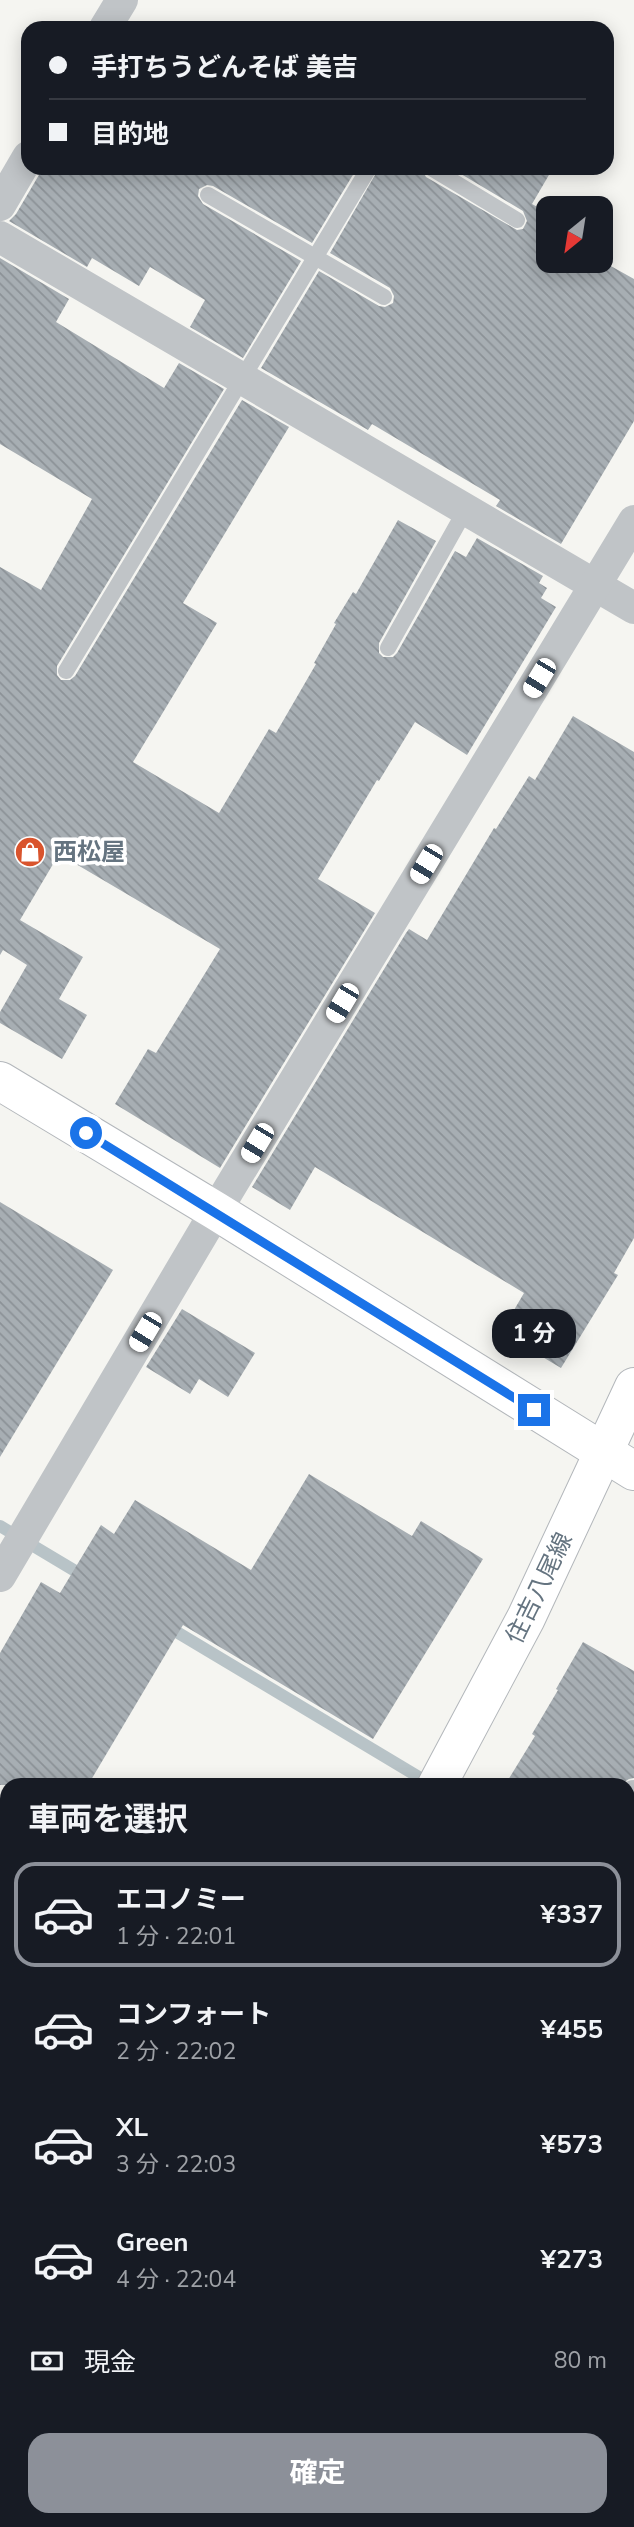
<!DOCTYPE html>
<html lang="ja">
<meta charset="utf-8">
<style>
body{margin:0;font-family:"Nunito Sans","Noto Sans JP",sans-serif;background:#20242c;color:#f1f3f6;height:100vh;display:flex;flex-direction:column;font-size:26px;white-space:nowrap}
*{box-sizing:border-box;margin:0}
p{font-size:23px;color:#9ea1a6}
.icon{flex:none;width:38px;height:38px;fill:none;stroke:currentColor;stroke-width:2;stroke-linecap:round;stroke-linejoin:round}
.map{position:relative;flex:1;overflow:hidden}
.sheet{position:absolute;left:0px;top:1778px;width:635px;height:749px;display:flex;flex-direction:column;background:#171b24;border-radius:21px 21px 0 0;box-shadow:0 4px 18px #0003}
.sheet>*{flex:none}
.banner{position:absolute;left:21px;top:21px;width:593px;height:154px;border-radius:21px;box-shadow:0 4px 18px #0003;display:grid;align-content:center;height:154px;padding:0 28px;background:#171b24}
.needle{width:46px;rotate:210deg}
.tools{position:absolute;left:536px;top:196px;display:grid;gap:14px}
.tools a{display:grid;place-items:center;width:77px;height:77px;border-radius:14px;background:#171b24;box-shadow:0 4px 18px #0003;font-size:35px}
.end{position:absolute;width:32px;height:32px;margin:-16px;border:9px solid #1a73e8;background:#fff;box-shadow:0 0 0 4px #fff}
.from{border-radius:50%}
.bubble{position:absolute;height:49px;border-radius:21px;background:#171b24;box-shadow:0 4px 18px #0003;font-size:23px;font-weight:700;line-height:49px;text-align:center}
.car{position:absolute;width:21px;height:42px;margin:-21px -10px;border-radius:9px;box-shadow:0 0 5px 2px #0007;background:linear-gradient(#fff 24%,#345 0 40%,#fff 0 76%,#345 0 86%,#fff 0)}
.banner b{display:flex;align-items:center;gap:24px;height:66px;font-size:26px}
.banner b+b{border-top:2px solid #363941}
.banner i{width:18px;height:18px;background:#f1f3f6}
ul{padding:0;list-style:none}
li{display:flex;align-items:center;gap:21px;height:105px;margin:0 14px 10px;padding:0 14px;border:4px solid transparent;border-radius:21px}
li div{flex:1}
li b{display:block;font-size:26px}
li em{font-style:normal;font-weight:700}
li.on{border-color:#8c9099}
li>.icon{width:63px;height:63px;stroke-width:1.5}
h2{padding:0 28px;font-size:32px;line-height:84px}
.pay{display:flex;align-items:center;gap:18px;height:77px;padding:0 28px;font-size:26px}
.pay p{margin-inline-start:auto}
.primary-button{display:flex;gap:14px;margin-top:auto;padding:14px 28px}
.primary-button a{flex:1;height:80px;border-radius:21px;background:#8c9099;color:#fff;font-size:28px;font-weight:700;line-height:80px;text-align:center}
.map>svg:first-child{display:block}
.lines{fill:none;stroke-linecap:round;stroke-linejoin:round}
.stream{stroke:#b8c3c7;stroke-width:12}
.building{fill:url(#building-back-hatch)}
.secondary-casing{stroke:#b3b7bb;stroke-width:40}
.lane{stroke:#c0c4c7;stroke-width:16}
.street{stroke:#c0c4c7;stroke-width:32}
.secondary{stroke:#fff;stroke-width:38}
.route{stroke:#1a73e8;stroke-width:9}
.labels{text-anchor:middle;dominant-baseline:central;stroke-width:7;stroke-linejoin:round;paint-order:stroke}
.poi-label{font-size:24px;font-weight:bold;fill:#657480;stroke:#fff;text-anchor:start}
.street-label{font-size:24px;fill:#657480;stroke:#fff}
</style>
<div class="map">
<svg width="634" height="2527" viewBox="0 0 634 2527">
<defs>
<pattern id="building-back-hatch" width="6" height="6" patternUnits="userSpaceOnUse" patternTransform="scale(1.75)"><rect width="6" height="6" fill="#a7aeb3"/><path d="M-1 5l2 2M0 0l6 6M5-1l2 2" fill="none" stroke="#8c9297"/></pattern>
</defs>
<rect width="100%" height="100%" fill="#f5f5f1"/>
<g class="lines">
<g class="stream">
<path d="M0,1526L87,1578"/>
<path d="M165,1625L432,1785"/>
<path d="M628,1902L634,1906"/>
</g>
</g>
<g class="building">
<path d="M43,168H357L312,243L213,186L207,185L199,189L198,196L203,204L301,261L243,358L190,327L205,300L150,267L139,286L92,258L87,267L9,221L16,214Z"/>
<path d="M379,168H421L426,177L517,230L523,229L527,221L523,211L451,168H553L532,204L548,213V261L600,260L634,279V421L561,544L496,506L500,500L372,424L368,430L261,368L319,271L379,306L385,307L393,303L394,296L390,288L330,253Z"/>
<path d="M0,258L69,299L56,322L164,388L179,363L224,389L57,666V675L61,680H70L75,676L242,400L289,427L183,603L217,623L133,762L219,813L269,729L276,733L316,664L314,663L336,624L334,623L353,592L356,594L398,520L436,541L379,643V653L383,657H393L397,653L455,551L466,557L477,538L543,576L539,583L547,588L541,598L556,607L467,755L415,722L379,781L377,780L318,879L375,913L220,1168L115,1104L148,1049L156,1053L220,949L59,854L20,920L83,957L59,999L87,1015L62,1059L0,1023V1012L27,965L3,950L0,955V567L41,590L92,499L0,444Z"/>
<path d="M573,716L634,752V1238L614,1273L618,1275L561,1368L501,1332L524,1293L315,1167L290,1210L252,1187L406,933L409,929L427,940L494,828L496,829L529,776L535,780Z"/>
<path d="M0,1202L113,1270L0,1457Z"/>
<path d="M182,1309L255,1353L228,1397L199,1379L190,1394L146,1367Z"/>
<path d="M309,1474L412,1536L421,1521L483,1559L373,1739L183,1625L88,1785H0V1653L41,1582L60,1593L101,1525L114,1534L135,1500L251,1570Z"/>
<path d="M583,1642L634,1671V1778L629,1779L619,1785H505L535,1736L532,1734L558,1690L556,1689Z"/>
</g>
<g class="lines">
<g class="secondary-casing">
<g id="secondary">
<path d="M0,1081L216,1211L634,1471"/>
<path d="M437,1785L526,1618L634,1387"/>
<path d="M0,2457L7,2448"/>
</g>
</g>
<g class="lane">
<path d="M431,168L517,220"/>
<path d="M208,195L384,297"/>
<path d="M388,648L466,509"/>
<path d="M66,671L369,168"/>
</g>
<g class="street">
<path d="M105,28L122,0"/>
<path d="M0,205L28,157"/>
<path d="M0,237L634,608"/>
<path d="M0,1576L229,1189L634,521"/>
<path d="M628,1802L634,1796"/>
<path d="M0,1955L7,1960"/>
<path d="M628,2332L634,2336"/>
</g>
<use href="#secondary" class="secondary"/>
</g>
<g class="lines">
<path class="route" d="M86,1133L534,1410"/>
</g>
<defs>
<g id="shop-disc" transform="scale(1.575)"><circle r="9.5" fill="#d9542d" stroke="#fff"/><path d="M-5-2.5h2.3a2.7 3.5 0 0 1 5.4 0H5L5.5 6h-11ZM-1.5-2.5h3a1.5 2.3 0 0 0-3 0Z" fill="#fff"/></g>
</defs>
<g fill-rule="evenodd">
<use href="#shop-disc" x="30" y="852"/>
</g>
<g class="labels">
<g class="poi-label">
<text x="53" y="852">西松屋</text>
</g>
<g class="street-label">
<text transform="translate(539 1588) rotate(-64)">住吉八尾線</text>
</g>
</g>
</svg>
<div class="tools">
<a><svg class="needle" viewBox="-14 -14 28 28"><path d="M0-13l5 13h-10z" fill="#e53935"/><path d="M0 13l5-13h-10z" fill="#9ea1a6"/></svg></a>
</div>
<i class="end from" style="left:86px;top:1133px"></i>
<i class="end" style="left:534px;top:1410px"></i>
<div class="bubble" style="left:492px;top:1309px;width:84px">1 分</div>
<i class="car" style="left:539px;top:678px;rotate:211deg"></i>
<i class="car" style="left:426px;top:864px;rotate:211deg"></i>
<i class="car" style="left:342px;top:1003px;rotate:211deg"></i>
<i class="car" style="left:257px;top:1143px;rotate:211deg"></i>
<i class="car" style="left:145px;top:1332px;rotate:211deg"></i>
<div class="banner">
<b><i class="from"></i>手打ちうどんそば 美吉</b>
<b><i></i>目的地</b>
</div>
<section class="sheet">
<h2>車両を選択</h2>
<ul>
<li class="on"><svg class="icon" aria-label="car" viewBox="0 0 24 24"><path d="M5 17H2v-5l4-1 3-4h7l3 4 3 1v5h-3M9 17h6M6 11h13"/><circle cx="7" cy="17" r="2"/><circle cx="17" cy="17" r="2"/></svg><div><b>エコノミー</b><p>1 分 · 22:01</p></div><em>¥337</em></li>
<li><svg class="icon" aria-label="car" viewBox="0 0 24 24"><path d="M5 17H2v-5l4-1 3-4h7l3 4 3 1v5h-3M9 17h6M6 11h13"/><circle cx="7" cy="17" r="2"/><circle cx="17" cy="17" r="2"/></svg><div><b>コンフォート</b><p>2 分 · 22:02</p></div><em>¥455</em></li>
<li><svg class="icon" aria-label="car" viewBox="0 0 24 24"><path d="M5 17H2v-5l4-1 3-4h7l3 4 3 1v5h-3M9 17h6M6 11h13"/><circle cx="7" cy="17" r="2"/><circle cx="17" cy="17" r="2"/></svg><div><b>XL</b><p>3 分 · 22:03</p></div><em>¥573</em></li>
<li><svg class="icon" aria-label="car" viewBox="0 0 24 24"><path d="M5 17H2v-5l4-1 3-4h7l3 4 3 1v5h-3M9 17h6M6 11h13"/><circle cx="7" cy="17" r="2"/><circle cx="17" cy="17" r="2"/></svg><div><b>Green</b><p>4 分 · 22:04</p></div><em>¥273</em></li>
</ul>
<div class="pay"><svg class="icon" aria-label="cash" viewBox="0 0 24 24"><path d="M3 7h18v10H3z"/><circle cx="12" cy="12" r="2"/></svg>現金<p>80 m</p></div>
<div class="primary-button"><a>確定</a></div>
</section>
</div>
